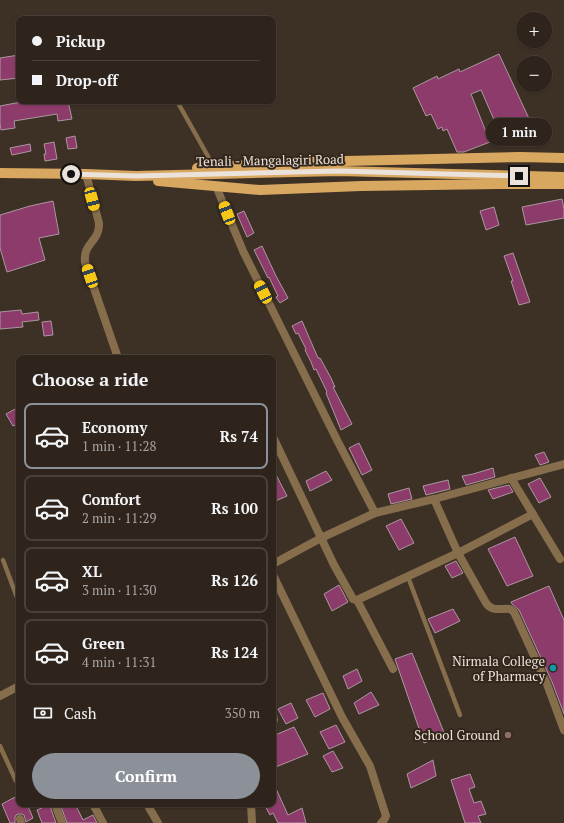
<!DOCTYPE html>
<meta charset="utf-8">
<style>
body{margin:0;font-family:"PT Serif",serif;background:#362c25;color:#f1f3f6;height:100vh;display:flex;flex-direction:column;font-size:15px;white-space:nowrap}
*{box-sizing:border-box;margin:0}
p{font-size:13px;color:#a7a4a3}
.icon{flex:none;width:22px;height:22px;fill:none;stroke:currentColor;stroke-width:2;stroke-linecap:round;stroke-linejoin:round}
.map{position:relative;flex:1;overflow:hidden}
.details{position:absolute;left:16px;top:355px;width:260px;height:452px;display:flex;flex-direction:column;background:#2e241c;border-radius:8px;box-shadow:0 1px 3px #0004,0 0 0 1px #49413b}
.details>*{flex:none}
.guide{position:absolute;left:16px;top:16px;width:260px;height:88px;border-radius:8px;box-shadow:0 1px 3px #0004,0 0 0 1px #49413b;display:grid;align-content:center;height:88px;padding:0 16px;background:#2e241c}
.buttons{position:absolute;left:516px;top:12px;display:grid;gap:8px}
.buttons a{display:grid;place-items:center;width:36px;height:36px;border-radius:50%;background:#2e241c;box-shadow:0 1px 3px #0004,0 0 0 1px #49413b;font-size:20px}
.end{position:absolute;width:18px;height:18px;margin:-9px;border:5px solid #ebe2db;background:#111;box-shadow:0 0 0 2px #111}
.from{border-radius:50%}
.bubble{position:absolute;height:28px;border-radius:14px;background:#2e241c;box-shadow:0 1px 3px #0004,0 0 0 1px #49413b;font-size:13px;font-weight:800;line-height:28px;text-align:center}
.car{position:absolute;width:12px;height:24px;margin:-12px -6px;border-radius:5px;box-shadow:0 0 3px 1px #0007;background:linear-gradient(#f5c518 24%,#345 0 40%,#f5c518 0 76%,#345 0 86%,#f5c518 0)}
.guide b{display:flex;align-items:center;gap:14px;height:38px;font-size:15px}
.guide b+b{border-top:1px solid #49413b}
.guide i{width:10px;height:10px;background:#f1f3f6}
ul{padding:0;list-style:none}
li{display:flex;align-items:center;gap:12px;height:66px;margin:0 8px 6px;padding:0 8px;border:2px solid #49413b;border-radius:8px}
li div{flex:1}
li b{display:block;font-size:15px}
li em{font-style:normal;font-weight:800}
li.active{border-color:#8c9099}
li>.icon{width:36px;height:36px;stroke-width:1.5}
h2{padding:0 16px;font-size:18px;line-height:48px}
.pay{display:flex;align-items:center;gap:10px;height:44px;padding:0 16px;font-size:15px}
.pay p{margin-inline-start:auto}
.primary-button{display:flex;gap:8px;margin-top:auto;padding:8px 16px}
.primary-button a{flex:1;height:46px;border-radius:24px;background:#8c9099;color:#fff;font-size:16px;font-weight:800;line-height:46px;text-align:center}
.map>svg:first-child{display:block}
.building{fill:#8d3b6a;stroke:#ab97a1}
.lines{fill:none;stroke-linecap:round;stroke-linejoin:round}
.lane{stroke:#866e4d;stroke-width:4.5}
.street{stroke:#866e4d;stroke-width:8}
.primary{stroke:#d8a760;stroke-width:10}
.route{stroke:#ebe2db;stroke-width:5}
.culture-dot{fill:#0f9aa8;stroke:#33261b;stroke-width:1.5}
.education-dot{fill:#8d6e63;stroke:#33261b;stroke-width:1.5}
.labels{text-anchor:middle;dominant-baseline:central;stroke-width:4;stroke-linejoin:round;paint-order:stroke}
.street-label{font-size:13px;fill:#ebe2db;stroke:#33261b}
.poi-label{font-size:13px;fill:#ebe2db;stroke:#33261b;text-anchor:end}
</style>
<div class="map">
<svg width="564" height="823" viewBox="0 0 564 823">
<rect width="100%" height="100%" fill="#3d3025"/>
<g class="building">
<path d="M499,54L532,125L502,138L481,90L471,94L490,142L464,152H457L447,129L443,131L442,127L438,129L431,114L426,116L413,88L437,76L438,79L459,69L460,72Z"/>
<path d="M19,55V78L0,80V58Z"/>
<path d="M20,101H68L72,119L58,121L57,114L14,121L15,128L1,130L0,123V106L21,102Z"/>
<path d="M75,136L77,148L68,149L66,138Z"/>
<path d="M54,142L57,159L45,161L44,154H46L44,144Z"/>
<path d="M30,144L31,151L12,155L10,148Z"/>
<path d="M562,199L564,209V218L526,225L522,207Z"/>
<path d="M53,201L59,234L39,238L45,260L7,272L0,248V215L30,206Z"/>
<path d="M494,207L499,225L486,230L480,211Z"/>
<path d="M244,211L254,233L247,237L237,214Z"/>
<path d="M262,246L276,276L288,298L280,303L276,297L278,296L269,277L268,278L254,250Z"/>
<path d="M513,253L530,302L519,305L511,281H513L504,256Z"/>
<path d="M21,310L22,314L38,312L39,320L22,322L23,327L0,329V312Z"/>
<path d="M51,321L53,335L44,336L42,322Z"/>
<path d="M302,321L318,358H320L331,378L335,387H333L352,424L341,430L326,393L327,392L316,369L314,370L311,362L305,350L306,349L298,333L296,334L292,326Z"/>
<path d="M19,407V423L13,426L6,414Z"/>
<path d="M359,443L372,470L362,475L349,448Z"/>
<path d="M544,452L549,462L540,465L535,455Z"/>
<path d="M493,468L495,477L466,485L462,476L473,474Z"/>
<path d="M273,469L287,496L273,502Z"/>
<path d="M326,471L332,480L310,491L306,481Z"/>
<path d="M540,478L551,497L539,503L528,484Z"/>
<path d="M448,480L450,489L426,495L423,486Z"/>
<path d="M509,485L513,492L493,499L488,490Z"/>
<path d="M409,488L412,499L391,504L388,494Z"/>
<path d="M401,519L414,543L399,550L386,526Z"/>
<path d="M515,537L533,576L507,586L488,549Z"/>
<path d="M456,561L463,573L452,578L445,566Z"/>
<path d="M339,585L348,602L332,611L324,594Z"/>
<path d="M549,586L564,620V714L552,682L519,610L512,604L511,602Z"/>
<path d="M453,609L460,621L435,633L428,619Z"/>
<path d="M412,653L445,735L424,743L395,659Z"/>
<path d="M357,669L362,681L348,689L343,676Z"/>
<path d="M371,692L379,705L359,714L354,703Z"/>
<path d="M323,693L330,709L315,717L306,700Z"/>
<path d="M291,703L298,718L286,724L278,709Z"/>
<path d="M336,725L345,742L329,749L320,732Z"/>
<path d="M294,727L308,754L273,768V736Z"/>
<path d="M333,751L343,768L332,772L323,756Z"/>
<path d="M433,760L436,776L411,788L407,774Z"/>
<path d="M470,774L475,787L469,789L474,803L481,801L486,814L478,816L481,823H465L451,780Z"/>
<path d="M273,782L288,815L302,808L306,823H278L273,813L270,815L264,804H273Z"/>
<path d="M19,795V804H27L33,818L26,822L24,815L22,814H19L16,815L15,817V823H10L2,804Z"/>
<path d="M51,804V809L56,823H42L37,810Z"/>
<path d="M60,804H75L83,820L93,815L97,823H67Z"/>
</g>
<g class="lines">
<g class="lane">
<path d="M177,101L214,167"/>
<path d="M3,560L19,603"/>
<path d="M408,577L460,715"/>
<path d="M0,746L16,781"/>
</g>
<g class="street">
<path d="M86,174L99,223C100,242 83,242 85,262L118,358"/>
<path d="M216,186L243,251L337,440L375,513"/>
<path d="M273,437L334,565L353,599L357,600L458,553L533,514"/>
<path d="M511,478L560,559"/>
<path d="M434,499L458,553L486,603C492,612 501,608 510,609L514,612L547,684L564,730"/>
<path d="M273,564L321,538L375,513L434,499L564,464"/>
<path d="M273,575L342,717L370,766L386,816L384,820L381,823"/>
<path d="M357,600L393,669"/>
<path d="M0,696L19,686"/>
<path d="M273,715L274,720L273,722"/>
<path d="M93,804L103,823"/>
<path d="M147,804L158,823"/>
<path d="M251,804L252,823"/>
<path d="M56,807L62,823"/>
<path d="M20,819L21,823"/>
</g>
<g class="primary">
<path d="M197,168L302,162L520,157L564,158"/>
<path d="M0,173L86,174L136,176L339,171L564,177"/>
<path d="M158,181L260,190L361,186L500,184H564"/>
</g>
</g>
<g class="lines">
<path class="route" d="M71,174L136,176L339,171L519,176"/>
</g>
<circle class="culture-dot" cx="553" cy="668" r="4"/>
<circle class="education-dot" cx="508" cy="735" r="4"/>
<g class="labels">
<g class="street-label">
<text transform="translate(270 160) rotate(-1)">Tenali - Mangalagiri Road</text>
</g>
<g class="poi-label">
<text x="545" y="661">Nirmala College<tspan x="545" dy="15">of Pharmacy</tspan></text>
<text x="500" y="735">School Ground</text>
</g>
</g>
</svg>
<div class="buttons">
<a>+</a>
<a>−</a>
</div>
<i class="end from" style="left:71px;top:174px"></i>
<i class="end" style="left:519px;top:176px"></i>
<div class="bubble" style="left:486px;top:118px;width:66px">1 min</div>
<i class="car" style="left:92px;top:199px;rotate:165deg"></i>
<i class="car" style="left:227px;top:213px;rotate:339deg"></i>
<i class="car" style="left:90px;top:276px;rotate:341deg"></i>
<i class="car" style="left:263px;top:292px;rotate:333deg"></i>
<div class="guide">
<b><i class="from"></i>Pickup</b>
<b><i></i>Drop-off</b>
</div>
<section class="details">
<h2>Choose a ride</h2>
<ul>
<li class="active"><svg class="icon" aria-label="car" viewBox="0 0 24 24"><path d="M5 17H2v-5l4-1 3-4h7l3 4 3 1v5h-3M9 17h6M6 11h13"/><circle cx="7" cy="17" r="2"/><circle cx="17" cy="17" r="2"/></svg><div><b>Economy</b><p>1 min · 11:28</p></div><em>Rs 74</em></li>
<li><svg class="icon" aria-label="car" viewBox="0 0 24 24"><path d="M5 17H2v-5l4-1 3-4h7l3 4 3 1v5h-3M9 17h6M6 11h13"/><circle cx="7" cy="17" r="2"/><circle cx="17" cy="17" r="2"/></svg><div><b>Comfort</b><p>2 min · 11:29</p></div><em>Rs 100</em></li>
<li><svg class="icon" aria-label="car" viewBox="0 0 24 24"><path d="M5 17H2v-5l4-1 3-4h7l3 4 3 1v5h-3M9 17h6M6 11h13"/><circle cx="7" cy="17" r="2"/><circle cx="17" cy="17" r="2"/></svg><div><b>XL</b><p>3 min · 11:30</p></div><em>Rs 126</em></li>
<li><svg class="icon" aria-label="car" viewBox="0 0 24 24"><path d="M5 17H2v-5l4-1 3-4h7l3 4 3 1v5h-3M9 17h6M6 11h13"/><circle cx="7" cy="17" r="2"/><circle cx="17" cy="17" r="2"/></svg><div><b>Green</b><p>4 min · 11:31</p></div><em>Rs 124</em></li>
</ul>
<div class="pay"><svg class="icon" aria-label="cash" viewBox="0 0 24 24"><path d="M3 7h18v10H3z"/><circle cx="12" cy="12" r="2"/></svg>Cash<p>350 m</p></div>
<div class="primary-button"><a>Confirm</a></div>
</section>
</div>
